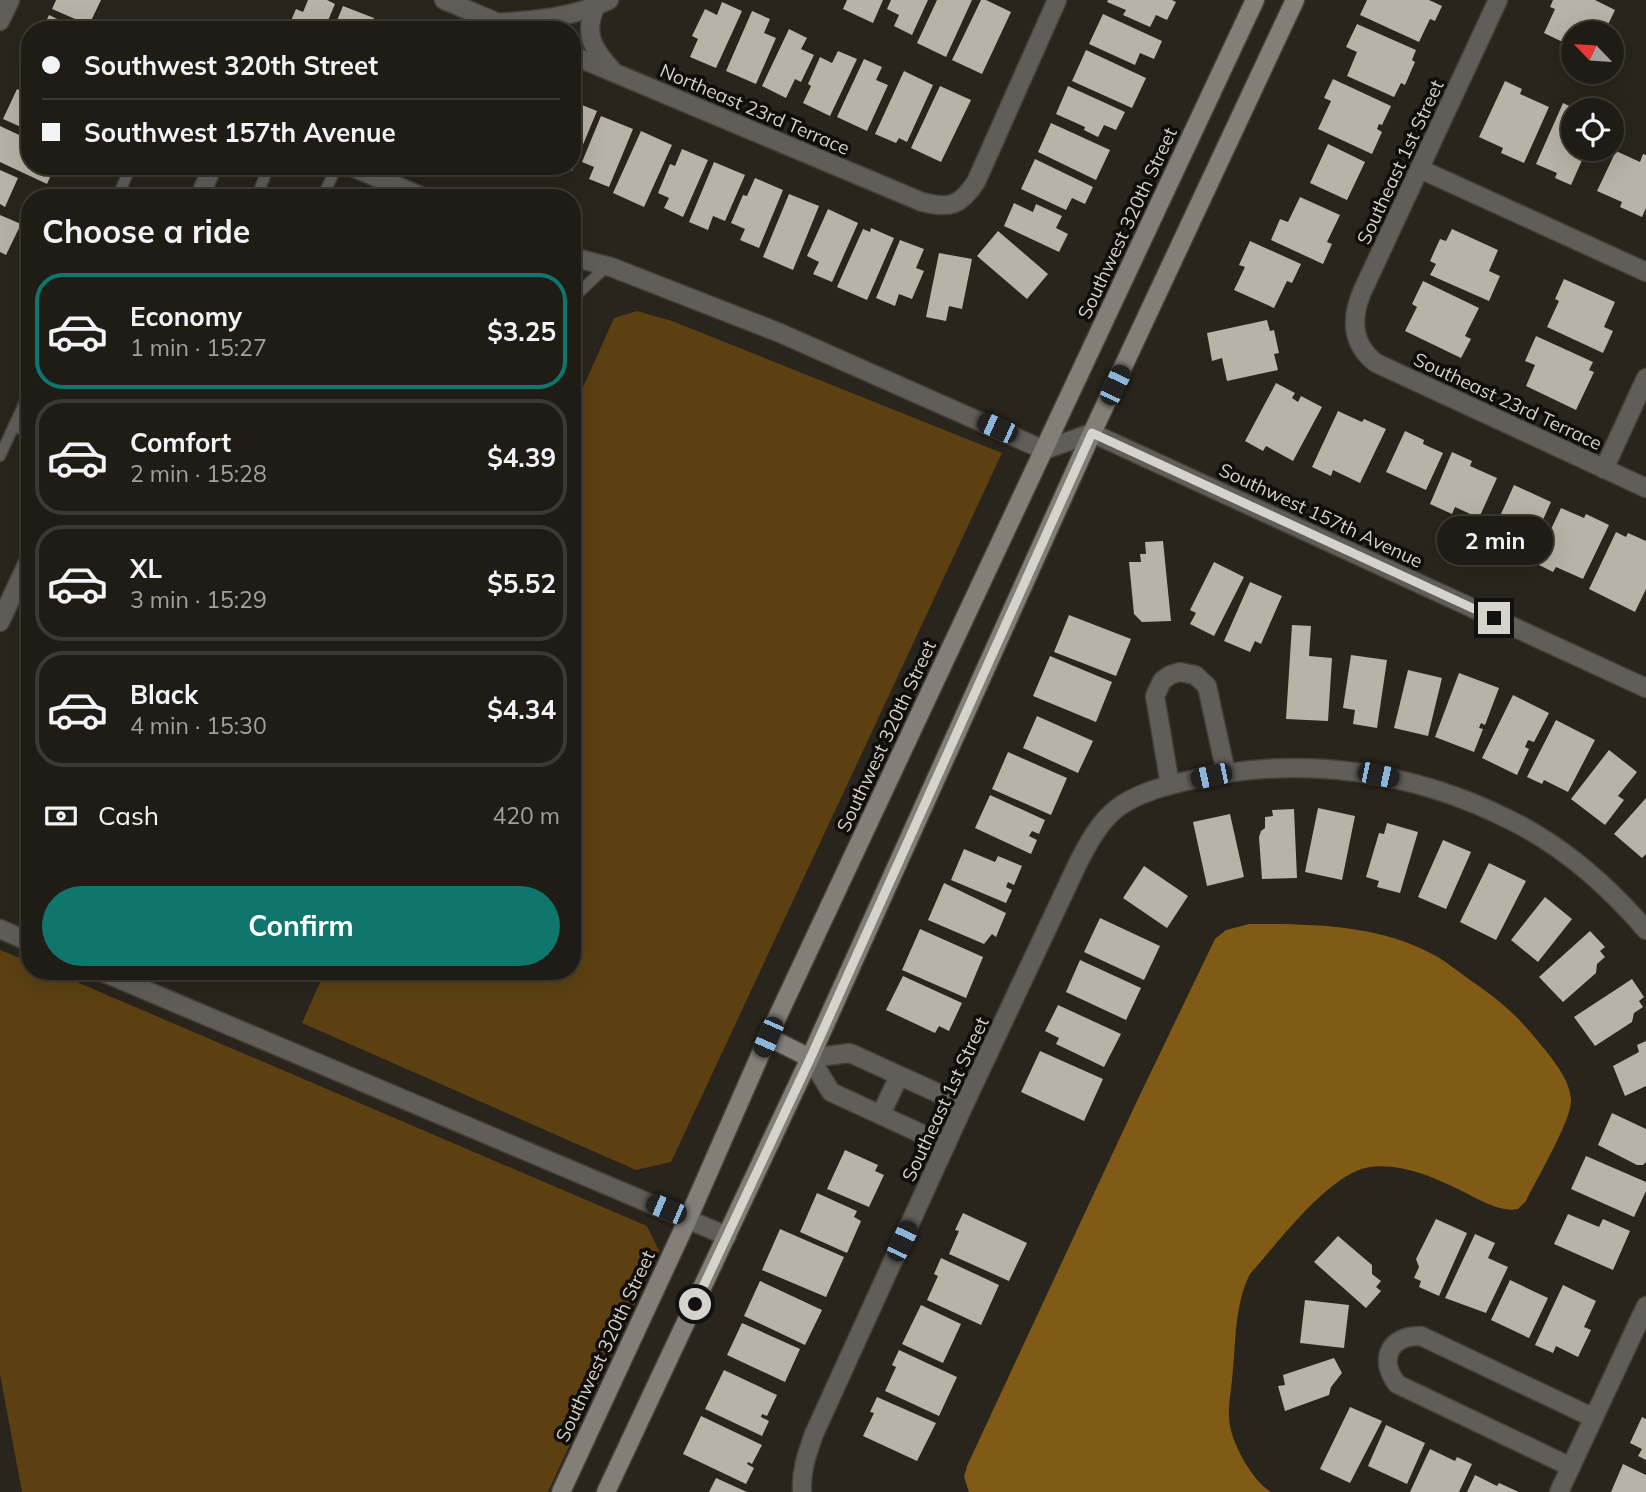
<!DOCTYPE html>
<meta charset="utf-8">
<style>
body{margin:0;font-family:Mulish,sans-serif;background:#27241e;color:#f1f3f6;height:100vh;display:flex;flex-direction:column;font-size:26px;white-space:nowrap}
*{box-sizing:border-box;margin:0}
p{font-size:23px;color:#a1a1a0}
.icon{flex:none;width:38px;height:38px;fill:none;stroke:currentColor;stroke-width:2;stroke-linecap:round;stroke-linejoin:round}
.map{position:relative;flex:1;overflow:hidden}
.drawer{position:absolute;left:21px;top:189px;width:560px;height:791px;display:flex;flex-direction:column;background:#1f1b15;border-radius:28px;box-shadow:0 7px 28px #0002,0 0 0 2px #3c3934}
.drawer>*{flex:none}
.banner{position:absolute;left:21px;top:21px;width:560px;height:154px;border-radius:28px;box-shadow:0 7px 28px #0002,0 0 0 2px #3c3934;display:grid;align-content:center;height:154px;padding:0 21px;background:#1f1b15}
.needle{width:46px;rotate:295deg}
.tools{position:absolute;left:1561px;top:21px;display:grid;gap:14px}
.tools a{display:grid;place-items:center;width:63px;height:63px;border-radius:50%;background:#1f1b15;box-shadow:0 7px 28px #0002,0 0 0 2px #3c3934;font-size:35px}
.end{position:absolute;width:32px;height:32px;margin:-16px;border:9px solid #d6d3cd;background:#111;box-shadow:0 0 0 4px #111}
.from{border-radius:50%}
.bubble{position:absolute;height:49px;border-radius:24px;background:#1f1b15;box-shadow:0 7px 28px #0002,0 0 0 2px #3c3934;font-size:23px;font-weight:700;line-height:49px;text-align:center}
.car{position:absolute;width:21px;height:42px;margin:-21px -10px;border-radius:9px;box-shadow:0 0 5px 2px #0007;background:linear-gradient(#222 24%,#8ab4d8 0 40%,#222 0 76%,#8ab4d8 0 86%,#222 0)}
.banner b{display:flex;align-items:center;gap:24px;height:66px;font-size:26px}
.banner b+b{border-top:2px solid #3c3934}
.banner i{width:18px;height:18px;background:#f1f3f6}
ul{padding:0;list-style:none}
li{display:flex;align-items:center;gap:21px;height:116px;margin:0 14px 10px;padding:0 7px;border:4px solid #3c3934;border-radius:28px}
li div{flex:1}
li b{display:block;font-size:26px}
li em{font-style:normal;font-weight:700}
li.current{border-color:#0f766e}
li>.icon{width:63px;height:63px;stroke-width:1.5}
h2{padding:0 21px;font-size:32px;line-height:84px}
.pay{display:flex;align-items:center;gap:18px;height:77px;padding:0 21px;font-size:26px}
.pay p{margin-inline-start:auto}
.button{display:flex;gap:14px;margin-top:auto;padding:14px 21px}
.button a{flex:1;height:80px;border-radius:42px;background:#0f766e;color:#fff;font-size:28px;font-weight:700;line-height:80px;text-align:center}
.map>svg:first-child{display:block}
.green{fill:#5c4012}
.water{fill:#815a16}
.building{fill:#b9b2a7}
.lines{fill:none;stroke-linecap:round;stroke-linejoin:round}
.lane-casing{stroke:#454038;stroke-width:13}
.street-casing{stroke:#454038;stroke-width:21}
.secondary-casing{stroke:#454038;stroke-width:21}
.lane{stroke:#615e5a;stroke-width:10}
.street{stroke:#615e5a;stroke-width:18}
.secondary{stroke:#837f78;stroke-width:18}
.route{stroke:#d6d3cd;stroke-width:9}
.labels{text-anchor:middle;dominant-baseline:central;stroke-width:7;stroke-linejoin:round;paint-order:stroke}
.street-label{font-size:19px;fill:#d6d3cd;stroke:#100d0a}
</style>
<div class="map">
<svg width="1646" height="1492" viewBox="0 0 1646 1492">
<rect width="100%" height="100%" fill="#29241c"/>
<g class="green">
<path d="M637,311L672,321L1002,453L671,1162L636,1170L302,1023L325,971H572V412L614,318Z"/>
<path d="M0,950L30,962V971H51L647,1226L659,1251L548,1492H22L0,1374Z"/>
</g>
<path class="water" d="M1249,924C1312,924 1379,924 1436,956C1448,963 1459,972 1470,980C1498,999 1516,1014 1537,1040C1550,1056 1570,1078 1571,1100C1572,1120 1536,1180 1526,1201L1518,1209C1499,1213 1475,1197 1458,1189C1431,1176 1400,1163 1370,1167C1329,1173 1278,1243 1250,1274C1234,1305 1236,1345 1232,1380C1231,1392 1228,1406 1229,1418C1230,1441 1252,1481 1271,1492H969L964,1477L967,1466L1137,1101L1215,939L1226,930Z"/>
<g class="building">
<path d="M56,0H101L89,25L52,9Z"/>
<path d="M308,0H327L335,4L324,30H287L296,9L303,12Z"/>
<path d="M847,0H883L873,23L843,9Z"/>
<path d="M891,0H928L912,35L894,26L899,15L887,9Z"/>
<path d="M937,0H972L946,57L917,43Z"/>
<path d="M981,0H986L1011,12L982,74L952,60Z"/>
<path d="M1108,0H1172L1176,2L1167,20L1156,15L1150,27L1123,15L1126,10L1107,2Z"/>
<path d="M1367,0H1429L1442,6L1435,21L1430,19L1419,42L1360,15Z"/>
<path d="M1553,0H1595L1615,10L1604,33H1573V47L1544,33L1555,9L1550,7Z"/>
<path d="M722,2L742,11L716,68L690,57L698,39L692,36L705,9L717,15Z"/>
<path d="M343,6L374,18L369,30H333Z"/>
<path d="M752,11L770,19L764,33L776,38L756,84L726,71Z"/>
<path d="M1103,14L1162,41L1154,59L1140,53L1135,65L1089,44Z"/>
<path d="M49,15L80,30H42Z"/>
<path d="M1357,24L1416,50L1412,60L1415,62L1405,85L1401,83L1394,97L1347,76L1357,52L1346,47Z"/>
<path d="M789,29L807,38L801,49L814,55L801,82L795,79L786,98L762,86Z"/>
<path d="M1086,50L1146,78L1132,108L1072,81Z"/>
<path d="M838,51L857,59L830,116L803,103L811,86L808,84L820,57L832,63Z"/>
<path d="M30,58V87L19,82Z"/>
<path d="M864,59L882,67L876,80L888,85L867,131L837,117Z"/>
<path d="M904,71L933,85L907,142L899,138L896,143L875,134Z"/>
<path d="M1333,79L1391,106L1382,125L1379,124L1377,129L1382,132L1372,154L1318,129L1331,101L1324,98Z"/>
<path d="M1505,81L1522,89L1520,94L1549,107L1524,163L1501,153L1503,148L1479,137Z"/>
<path d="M940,86L971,100L941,162L911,148Z"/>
<path d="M1068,86L1125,112L1116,130L1104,125L1098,137L1084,130L1085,127L1056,114Z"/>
<path d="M17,89L30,95V131L3,119Z"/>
<path d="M572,101L597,111L572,171L564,166H572Z"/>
<path d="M1563,103L1578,110H1573V149H1587L1571,185L1555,178L1557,173L1536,164Z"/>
<path d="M601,116L633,129L609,187L589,179L594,167L582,162Z"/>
<path d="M1051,123L1110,150L1096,180L1038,152Z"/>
<path d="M0,126L30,140V166H55L47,184L0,162Z"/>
<path d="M641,131L672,145L644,207L613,193Z"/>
<path d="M1328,144L1365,162L1347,200L1310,183Z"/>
<path d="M682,149L708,160L683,217L664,208L669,198L658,193L670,164L675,166Z"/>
<path d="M1616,151L1640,162L1643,154L1646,155V208L1642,217L1620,207L1622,202L1597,191Z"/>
<path d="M1035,159L1093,187L1085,204L1072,198L1066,210L1021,189Z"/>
<path d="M714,162L745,175L725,221L713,216L708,230L689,222Z"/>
<path d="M0,170L18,178L5,207L0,204Z"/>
<path d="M755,178L783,190L759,248L740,240L745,229L731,223L743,195L747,196Z"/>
<path d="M789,194L819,206L793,270L763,257Z"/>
<path d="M1300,197L1340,215L1327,242L1332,244L1323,264L1271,240L1280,219L1288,222Z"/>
<path d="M1014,203L1033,212L1036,204L1062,216L1056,228L1068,234L1059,252L1004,226Z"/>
<path d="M828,209L858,223L832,282L813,274L819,262L807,256Z"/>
<path d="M0,215L21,224L6,255L0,252Z"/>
<path d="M871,228L894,238L867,300L837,287L863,229L870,232Z"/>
<path d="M1452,229L1498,250L1489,271L1500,276L1489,301L1430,275L1436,264L1430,261L1440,239L1446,241Z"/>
<path d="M998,231L1048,274L1027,299L977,256Z"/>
<path d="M900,240L924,249L916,268L924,271L912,299L899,294L895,306L876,298Z"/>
<path d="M1250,241L1301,264L1292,283L1287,281L1274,308L1234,290L1245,267L1239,265Z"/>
<path d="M939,253L972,259L962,309L949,306L946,321L926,317Z"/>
<path d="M1564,279L1615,302L1604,327L1613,331L1603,353L1547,327L1559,301L1555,299Z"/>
<path d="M1423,281L1479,308L1465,336L1471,339L1461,358L1405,331L1417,307L1412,304Z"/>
<path d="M1267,320L1270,331L1274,330L1279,353L1274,354L1278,370L1227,381L1222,358L1212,361L1207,333Z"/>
<path d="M1536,336L1593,362L1589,370L1594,372L1576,410L1526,386L1535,365L1525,361Z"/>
<path d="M1276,383L1295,393L1292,398L1298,402L1301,396L1322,407L1293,461L1266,446L1263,451L1245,441Z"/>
<path d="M1338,411L1362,422L1364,419L1386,429L1360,483L1333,470L1331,476L1312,467Z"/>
<path d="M1405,431L1424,440L1423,444L1443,453L1426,490L1386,472Z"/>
<path d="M1452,452L1472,461L1470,466L1497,478L1479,518L1455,507L1452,514L1430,504Z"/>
<path d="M1514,485L1551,502L1524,562L1487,545Z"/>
<path d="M1561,508L1584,518L1586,514L1609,525L1583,579L1556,567L1553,572L1535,563Z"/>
<path d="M1616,532L1626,537L1628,533L1646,541V589L1635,612L1589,589Z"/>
<path d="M1163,541L1171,621L1142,622L1134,614L1129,562H1141L1140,554H1146L1145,542Z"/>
<path d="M1214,562L1244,577L1214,636L1190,624L1196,613L1190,610Z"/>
<path d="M1250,582L1282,596L1261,644L1255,641L1250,652L1224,641Z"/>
<path d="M1069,615L1131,639L1116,676L1054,652Z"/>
<path d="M1292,625L1311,626L1309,656L1332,658L1328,721L1286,719Z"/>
<path d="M1351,655L1387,660L1377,728L1353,724L1355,710L1343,708Z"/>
<path d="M1050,656L1112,682L1096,722L1033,696Z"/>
<path d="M1408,670L1442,678L1428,736L1394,728Z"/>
<path d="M1459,673L1499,688L1485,725L1481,723L1479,728L1483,729L1474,752L1435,737Z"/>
<path d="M1513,695L1549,713L1534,742L1528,740L1525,747L1529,749L1517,775L1482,758Z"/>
<path d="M1037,716L1093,741L1078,773L1023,748Z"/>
<path d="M1556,720L1595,740L1568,792L1544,780L1542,784L1527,777Z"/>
<path d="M1609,750L1637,772L1618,796L1624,800L1605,825L1571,799Z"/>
<path d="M1008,752L1067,778L1051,815L992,789Z"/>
<path d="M990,795L1045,820L1039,834L1032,831L1029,836L1037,840L1031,854L975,828Z"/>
<path d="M1646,798V854L1642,858L1614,834Z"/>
<path d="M1318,808L1355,816L1342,880L1305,872Z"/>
<path d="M1294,809L1297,878L1262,879L1259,837L1261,831L1265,828V817L1273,816L1272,810Z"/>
<path d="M1230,814L1244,877L1207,886L1193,822Z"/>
<path d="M1387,823L1418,832L1400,893L1377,887L1379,881L1366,877L1379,833L1384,834Z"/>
<path d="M1443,840L1471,852L1446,909L1418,897Z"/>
<path d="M964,849L995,862L998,856L1022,866L1014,885L1008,882L1006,887L1012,890L1006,903L951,880Z"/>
<path d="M1489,863L1526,881L1496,940L1460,922Z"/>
<path d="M1144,866L1188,896L1167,928L1123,898Z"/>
<path d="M944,883L1006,913L996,937L992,934L984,944L928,920Z"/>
<path d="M1545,897L1572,919L1538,962L1511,940Z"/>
<path d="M1100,918L1160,946L1144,980L1084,952Z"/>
<path d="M920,929L983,957L966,998L902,970Z"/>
<path d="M1590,931L1605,947L1600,951L1605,957L1597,964L1596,973L1563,1002L1539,977Z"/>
<path d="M1080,960L1141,988L1126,1020L1066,992Z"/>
<path d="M903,976L962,1003L949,1031L939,1026L935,1033L886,1010Z"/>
<path d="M1632,979L1644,997L1639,1001L1643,1007L1634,1013L1632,1022L1595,1046L1574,1017Z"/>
<path d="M1058,1005L1121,1034L1104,1067L1056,1044L1059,1038L1045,1031Z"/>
<path d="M1646,1041V1086L1625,1096L1613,1066L1639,1052L1637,1045Z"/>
<path d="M1040,1051L1103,1079L1084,1121L1021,1092Z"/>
<path d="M1612,1113L1646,1129V1162L1643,1165H1637L1598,1145Z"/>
<path d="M845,1150L878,1165L875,1171L884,1175L869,1207L827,1189Z"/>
<path d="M1586,1156L1646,1182V1191L1634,1217L1571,1189Z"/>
<path d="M817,1193L857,1211L854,1217L861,1221L847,1253L800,1232Z"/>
<path d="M963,1213L1027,1243L1009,1281L949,1254L959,1231L955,1230Z"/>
<path d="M1568,1214L1599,1227L1603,1219L1630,1231L1613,1270L1554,1244Z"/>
<path d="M1436,1219L1467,1233L1439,1296L1419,1287L1421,1281L1414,1278L1419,1267L1416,1259Z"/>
<path d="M780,1229L844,1257L826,1297L762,1270Z"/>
<path d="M1475,1234L1495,1243L1488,1258L1508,1267L1486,1313L1445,1298Z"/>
<path d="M1338,1236L1372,1265V1274L1381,1281L1376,1287L1381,1291L1366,1308L1314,1262Z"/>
<path d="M941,1258L999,1285L981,1325L927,1300L938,1276L934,1274Z"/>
<path d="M1510,1280L1548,1298L1529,1338L1491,1320Z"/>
<path d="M760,1281L822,1310L805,1345L744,1316Z"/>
<path d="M1563,1285L1596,1301L1584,1327L1591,1330L1578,1357L1556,1346L1553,1353L1535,1345Z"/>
<path d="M1305,1300L1349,1305L1344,1348L1300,1343Z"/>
<path d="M921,1305L961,1324L943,1363L902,1344Z"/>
<path d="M742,1323L800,1349L785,1382L727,1355Z"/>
<path d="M899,1350L957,1377L939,1416L885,1391L896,1367L892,1365Z"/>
<path d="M1334,1358L1342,1373L1331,1387L1329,1395L1285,1411L1278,1386L1285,1385L1283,1375Z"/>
<path d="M724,1370L777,1395L767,1416L762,1414L761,1417L769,1421L762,1436L705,1409Z"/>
<path d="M877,1397L936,1423L917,1461L863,1436L874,1413L870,1412Z"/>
<path d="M1350,1407L1382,1421L1350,1483L1320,1469Z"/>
<path d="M701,1416L762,1445L752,1464L748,1462L747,1464L754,1468L746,1484L683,1454Z"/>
<path d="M1642,1417L1646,1419V1460L1638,1456L1642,1449L1630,1443Z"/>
<path d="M1386,1425L1425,1443L1407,1484L1368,1466Z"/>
<path d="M1430,1449L1455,1461L1457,1457L1472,1464L1459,1492H1410Z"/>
<path d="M1623,1464L1646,1475V1492H1611Z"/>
<path d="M1475,1475L1497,1486L1499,1483L1519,1492H1467Z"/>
<path d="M716,1478L747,1492H709Z"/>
</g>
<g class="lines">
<g class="lane-casing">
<g id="lane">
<path d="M117,198L131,166"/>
<path d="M256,198L269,166"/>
<path d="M322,198L337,166"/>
<path d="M572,299L606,267"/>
<path d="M14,426L30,433"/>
<path d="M0,456L30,391"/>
</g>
</g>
<g class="street-casing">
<g id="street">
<path d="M444,0L508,27"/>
<path d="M1498,0L1362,292C1351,318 1351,344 1376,363L1646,488"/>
<path d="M595,7C584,34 592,48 611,69"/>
<path d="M0,21L10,0"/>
<path d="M497,23C536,20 573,18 609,0"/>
<path d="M572,55L922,202C950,209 960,206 976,182L1057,0"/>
<path d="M350,166L425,198"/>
<path d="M1420,169L1646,272"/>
<path d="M199,198L213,166"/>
<path d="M572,257L611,267L780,333L1044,450L1092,433L1646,688"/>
<path d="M1604,469L1646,378"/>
<path d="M0,622L30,558"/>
<path d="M1170,785L1155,696L1162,681L1170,675L1180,672L1195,675L1207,686L1226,773"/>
<path d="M0,929L30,942"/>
<path d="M100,971L727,1236"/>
<path d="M881,1114L899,1076"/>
<path d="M946,1145L831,1092L810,1058L850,1053L964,1105"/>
<path d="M1571,1467L1397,1384C1378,1359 1390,1335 1421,1336L1594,1418"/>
<path d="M802,1492C801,1470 807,1454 814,1434L964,1105L1079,861C1089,842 1099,823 1116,809C1138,792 1168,785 1195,779C1302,755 1413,771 1510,820C1563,846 1608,886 1646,930"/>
<path d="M1559,1492L1646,1306"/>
</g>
</g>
<g class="secondary-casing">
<g id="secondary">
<path d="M768,1037L810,1058"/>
<path d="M561,1492L688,1219L768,1037L1255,0"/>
<path d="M606,1492L810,1058L1092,433L1295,0"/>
</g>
</g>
<use href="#lane" class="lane"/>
<use href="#street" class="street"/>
<use href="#secondary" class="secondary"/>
</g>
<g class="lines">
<path class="route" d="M695,1304L810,1059L1092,433L1494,618"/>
</g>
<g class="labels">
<g class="street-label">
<text transform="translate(755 109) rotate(23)">Northeast 23rd Terrace</text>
<text transform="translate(1400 162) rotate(-65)">Southeast 1st Street</text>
<text transform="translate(1127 223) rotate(-65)">Southwest 320th Street</text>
<text transform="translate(1508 401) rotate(25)">Southeast 23rd Terrace</text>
<text transform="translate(1321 515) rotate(25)">Southwest 157th Avenue</text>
<text transform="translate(886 736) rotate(-65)">Southwest 320th Street</text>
<text transform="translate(945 1099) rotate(-65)">Southeast 1st Street</text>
<text transform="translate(605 1346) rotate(-65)">Southwest 320th Street</text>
</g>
</g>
</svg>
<div class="tools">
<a><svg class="needle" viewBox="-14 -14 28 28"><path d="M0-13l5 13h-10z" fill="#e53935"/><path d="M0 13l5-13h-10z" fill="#a1a1a0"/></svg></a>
<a><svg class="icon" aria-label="locate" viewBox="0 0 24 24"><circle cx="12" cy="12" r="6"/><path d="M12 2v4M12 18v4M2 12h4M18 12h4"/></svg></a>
</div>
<i class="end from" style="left:695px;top:1304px"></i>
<i class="end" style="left:1494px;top:618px"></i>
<div class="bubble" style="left:1437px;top:516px;width:116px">2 min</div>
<i class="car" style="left:1115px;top:385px;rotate:25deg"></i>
<i class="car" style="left:997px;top:428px;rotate:294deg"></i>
<i class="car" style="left:1378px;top:775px;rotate:102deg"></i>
<i class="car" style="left:1211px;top:776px;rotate:258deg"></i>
<i class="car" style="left:768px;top:1037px;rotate:204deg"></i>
<i class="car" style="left:666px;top:1209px;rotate:293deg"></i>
<i class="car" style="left:902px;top:1241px;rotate:25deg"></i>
<div class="banner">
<b><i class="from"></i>Southwest 320th Street</b>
<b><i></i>Southwest 157th Avenue</b>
</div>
<section class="drawer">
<h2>Choose a ride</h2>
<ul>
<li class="current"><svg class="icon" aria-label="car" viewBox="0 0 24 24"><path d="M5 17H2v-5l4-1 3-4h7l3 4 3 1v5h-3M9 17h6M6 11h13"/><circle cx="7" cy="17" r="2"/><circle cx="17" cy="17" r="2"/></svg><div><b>Economy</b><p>1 min · 15:27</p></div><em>$3.25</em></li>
<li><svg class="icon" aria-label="car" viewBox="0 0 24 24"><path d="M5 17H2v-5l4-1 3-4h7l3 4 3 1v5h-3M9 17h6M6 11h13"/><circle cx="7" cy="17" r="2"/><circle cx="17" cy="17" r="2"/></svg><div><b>Comfort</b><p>2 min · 15:28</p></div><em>$4.39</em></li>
<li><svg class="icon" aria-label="car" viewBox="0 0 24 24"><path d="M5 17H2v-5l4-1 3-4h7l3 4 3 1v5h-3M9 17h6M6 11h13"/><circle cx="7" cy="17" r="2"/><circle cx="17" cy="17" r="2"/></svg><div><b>XL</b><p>3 min · 15:29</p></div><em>$5.52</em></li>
<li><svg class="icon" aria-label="car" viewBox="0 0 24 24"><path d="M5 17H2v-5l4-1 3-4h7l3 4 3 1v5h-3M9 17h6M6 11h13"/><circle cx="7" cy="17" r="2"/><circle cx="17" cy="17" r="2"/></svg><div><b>Black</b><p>4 min · 15:30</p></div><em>$4.34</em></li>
</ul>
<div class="pay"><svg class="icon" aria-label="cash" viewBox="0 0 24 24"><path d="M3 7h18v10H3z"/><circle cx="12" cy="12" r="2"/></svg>Cash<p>420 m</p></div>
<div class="button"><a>Confirm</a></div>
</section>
</div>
